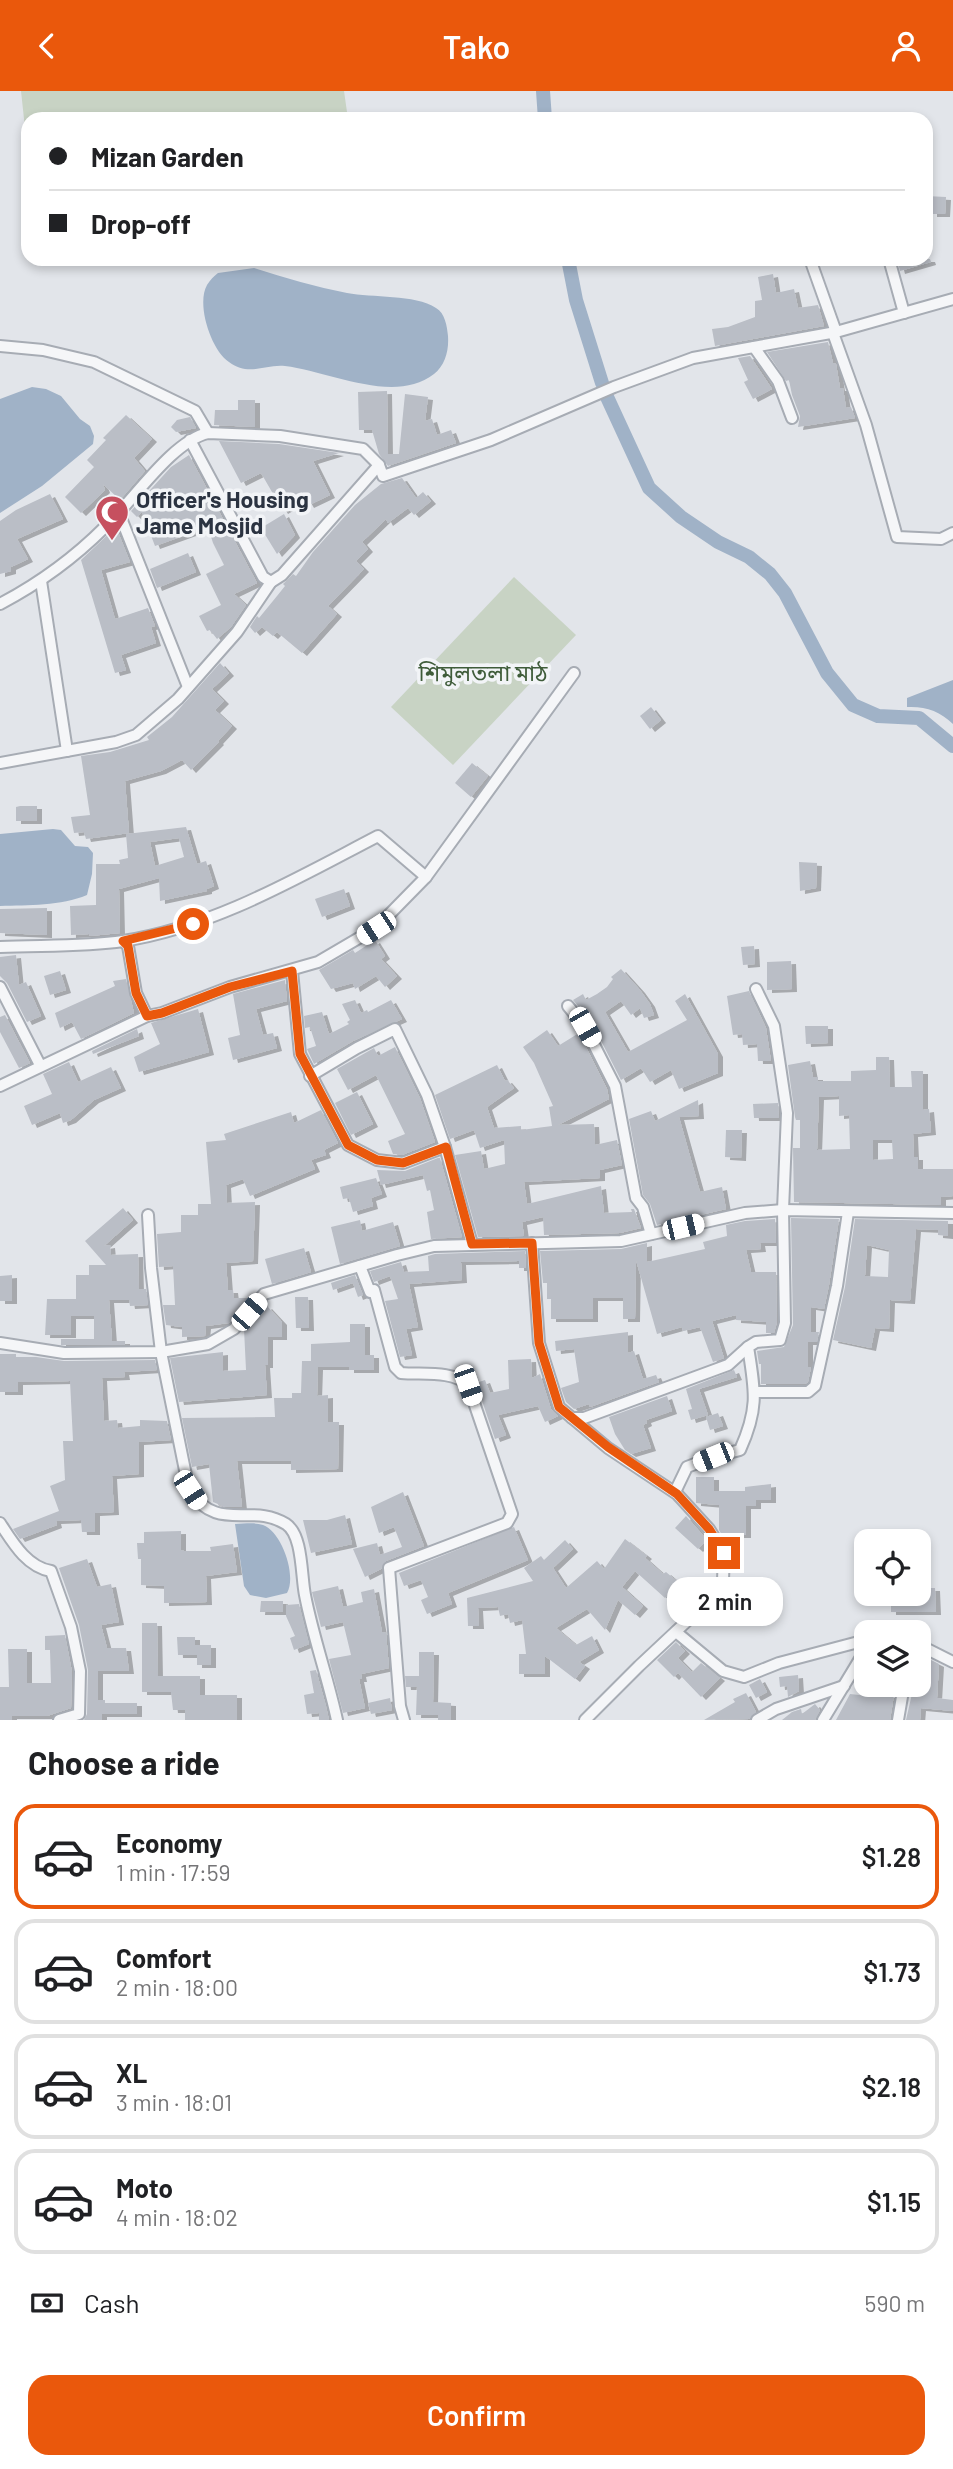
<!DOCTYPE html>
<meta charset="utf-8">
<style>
body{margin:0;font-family:Barlow,"Noto Sans Bengali",sans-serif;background:#f2f2f2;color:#202124;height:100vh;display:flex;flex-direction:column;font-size:26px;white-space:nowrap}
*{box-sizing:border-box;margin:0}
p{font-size:23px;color:#757577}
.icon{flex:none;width:38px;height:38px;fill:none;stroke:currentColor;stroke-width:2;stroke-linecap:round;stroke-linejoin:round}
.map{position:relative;height:1629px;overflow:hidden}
.drawer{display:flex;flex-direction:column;background:#fff;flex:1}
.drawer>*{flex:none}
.banner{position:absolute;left:21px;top:21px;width:912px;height:154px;border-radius:21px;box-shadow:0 4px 10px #0003;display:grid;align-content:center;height:154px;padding:0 28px;background:#fff}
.fabs{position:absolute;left:854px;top:1438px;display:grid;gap:14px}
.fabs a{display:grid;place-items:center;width:77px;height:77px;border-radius:14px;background:#fff;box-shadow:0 4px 10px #0003;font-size:35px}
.end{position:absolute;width:32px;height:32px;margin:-16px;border:9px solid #ea580c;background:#fff;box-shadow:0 0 0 4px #fff}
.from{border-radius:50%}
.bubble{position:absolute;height:49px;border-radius:21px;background:#fff;box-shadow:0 4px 10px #0003;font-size:23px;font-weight:600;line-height:49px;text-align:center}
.car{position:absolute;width:21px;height:42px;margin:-21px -10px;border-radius:9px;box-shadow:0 0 5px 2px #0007;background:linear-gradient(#fff 24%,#345 0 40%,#fff 0 76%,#345 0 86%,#fff 0)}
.banner b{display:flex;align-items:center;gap:24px;height:66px;font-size:26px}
.banner b+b{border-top:2px solid #e0e0e0}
.banner i{width:18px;height:18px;background:#202124}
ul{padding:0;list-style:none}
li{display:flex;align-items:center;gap:21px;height:105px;margin:0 14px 10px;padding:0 14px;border:4px solid #e0e0e0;border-radius:21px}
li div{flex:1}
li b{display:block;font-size:26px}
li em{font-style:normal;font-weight:600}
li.selected{border-color:#ea580c}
li>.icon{width:63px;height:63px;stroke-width:1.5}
h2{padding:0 28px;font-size:32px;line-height:84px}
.pay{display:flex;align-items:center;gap:18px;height:77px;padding:0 28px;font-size:26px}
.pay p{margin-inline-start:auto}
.button{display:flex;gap:14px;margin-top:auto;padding:14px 28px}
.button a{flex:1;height:80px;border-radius:21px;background:#ea580c;color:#fff;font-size:28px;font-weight:600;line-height:80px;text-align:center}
header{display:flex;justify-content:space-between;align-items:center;height:91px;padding:0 28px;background:#ea580c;color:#fff;font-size:32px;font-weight:600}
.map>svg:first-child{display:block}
.green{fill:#c8d3c4}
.water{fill:#a0b2c7}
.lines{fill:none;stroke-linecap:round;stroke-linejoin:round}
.canal{stroke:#a0b2c7;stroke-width:14}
.building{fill:#babec6;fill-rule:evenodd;filter:url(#shadow)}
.minor-casing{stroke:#a7acb4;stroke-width:14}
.minor{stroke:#f5f6f8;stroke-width:10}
.route{stroke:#ea580c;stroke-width:9}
.labels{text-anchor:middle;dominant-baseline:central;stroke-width:7;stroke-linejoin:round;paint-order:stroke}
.poi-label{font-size:23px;font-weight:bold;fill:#2b3341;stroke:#f2f4f7;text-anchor:start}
.park-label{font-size:23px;fill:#3f5c3a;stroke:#f2f4f7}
</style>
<header><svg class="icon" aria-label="back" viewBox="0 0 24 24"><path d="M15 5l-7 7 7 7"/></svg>Tako<svg class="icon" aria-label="person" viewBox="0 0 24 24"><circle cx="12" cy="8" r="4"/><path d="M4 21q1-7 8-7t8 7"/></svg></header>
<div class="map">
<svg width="953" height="1629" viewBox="0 0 953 1629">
<defs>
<filter id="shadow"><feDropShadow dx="5" dy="3" stdDeviation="0" flood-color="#0004"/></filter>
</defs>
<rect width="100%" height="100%" fill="#e2e5ea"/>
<g class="green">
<path d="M21,0H344L348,28H28V65Z"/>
<path d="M514,486L576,544L453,674L391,616Z"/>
</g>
<g class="water">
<path d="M254,177C285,187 316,196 347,202C372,207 415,203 436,217C445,222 447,235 448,245C449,260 445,274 434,283C394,314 329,280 285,275C264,273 249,286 229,271C211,259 196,213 207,194C210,189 214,185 218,182Z"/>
<path d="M32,296L46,298L61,305L80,328L90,335L94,345L93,353L42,395L0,422V308Z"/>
<path d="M953,589V633C940,620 925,615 907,616V607Z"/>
<path d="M53,738L61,739L75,755L88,756L93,762L92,783L87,804C61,815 28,814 0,815V743Z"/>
<path d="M235,1433C244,1433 254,1431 263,1434C282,1441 297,1485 287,1502L266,1507L250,1504L244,1495Z"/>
</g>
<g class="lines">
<g class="canal">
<path d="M543,0L545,28"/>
<path d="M568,168L576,209L602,292"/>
<path d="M607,306L649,397L681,426L718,451L749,466L770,483L785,502L827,582L853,614L878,625L919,627L953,655"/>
</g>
</g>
<g class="building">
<path d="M926,105L946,106L945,123H932V119H926Z"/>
<path d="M897,168H930L931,171L900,180Z"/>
<path d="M773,183L776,202L794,198L798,217L818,214L824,235L715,255L712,238L728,236L755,226V210L762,209L758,186Z"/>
<path d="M828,251L833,272L836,273L840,297H843L846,317L851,316L855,327L798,336L800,325L792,304L789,289L786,290L767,261Z"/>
<path d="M750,265L772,298L753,308L744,291L748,289L738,267Z"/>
<path d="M387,300L388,363H399L405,303L428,306L425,330L432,328L437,344L451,339L456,352L388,375L379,363L372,339H359L358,301Z"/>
<path d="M238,309H255V336L214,334L215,319H238Z"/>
<path d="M126,324L152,348L134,367L145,380L120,409L103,393L105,399L81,422L65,406L94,376L87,369L106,349L103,347Z"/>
<path d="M190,326L196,337L176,341L171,336L177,329Z"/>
<path d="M219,350L279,353L339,362L313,370L330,404L309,414L305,407L283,420L261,382L241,392Z"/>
<path d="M189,364L257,492L234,503L246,514L231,536L217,548L210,539L207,540L199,525L221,514L206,483L224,474L213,452L208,436L155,455L142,421L137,426L131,420L171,376Z"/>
<path d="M402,387L416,407L423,401L431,410L414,424L408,417L388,432L386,428L362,451L368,458L356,470L364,478L328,515L337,523L302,562L277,541L273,545L262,536L255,542L250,536L257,525L259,527L277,505L285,495L283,493L293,483L296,485L313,461L355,414L381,393Z"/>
<path d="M50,403L63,428L17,448L28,468L11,476V480L0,483V430L16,419Z"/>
<path d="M284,423L295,444L277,463L261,437Z"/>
<path d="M116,436L130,471L101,479L115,528L148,517L155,535L151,536L156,552L121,564L126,579L115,582L81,469Z"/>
<path d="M188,462L196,481L157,497L150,478Z"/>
<path d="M220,572L229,582L212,598L224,610L215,619L232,635L218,650L219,651L191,679L182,669L161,680L125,690L129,742L86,748L84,741L74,742L71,726L90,724L81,665L110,661L149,649L147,646L172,626Z"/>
<path d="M651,616L661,629L650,638L640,625Z"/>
<path d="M472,672L488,685L471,706L455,692Z"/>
<path d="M20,715H37V730H16V716Z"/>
<path d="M186,736L197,773L206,770L214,795L207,798V800L160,810L159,787L119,798L120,842L90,845L89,843L71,844L70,815L96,814V773H120L119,769L128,767L126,743ZM179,747L184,766L155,775L150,751Z"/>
<path d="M799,771L817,772L816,797L800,800Z"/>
<path d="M344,798L350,815L322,826L315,808Z"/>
<path d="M47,817V844L0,842V818Z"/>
<path d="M375,849L385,865L381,868L397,885L385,896L376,885L355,898L353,892L331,898L319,879L353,859L355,862Z"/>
<path d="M754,855L755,873L743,874L741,856Z"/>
<path d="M16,864L19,894L26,891L41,925L27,931L7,892L0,885V866Z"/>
<path d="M791,870L792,898L767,899V871Z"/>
<path d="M621,878L640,899L650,913L654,924L644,927L640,917L631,924L621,910L605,921L628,961L687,929L675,910L685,903L718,963V982L679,998L671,979L650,991L641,977L621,989L592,932L573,909L583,903L586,909L597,903L607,896L613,888L611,886Z"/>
<path d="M60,880L66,899L50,904L44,885Z"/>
<path d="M126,888L134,922L81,948L72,931L60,937L55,922L115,895L113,890Z"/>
<path d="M285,889L287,910L256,918L263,944L273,942L277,957L233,969L228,947L240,944L233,903Z"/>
<path d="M749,900L766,937L771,970H758L757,953L743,954L742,943L733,944L727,905Z"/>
<path d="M355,909L361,922L367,919L368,921L391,909L402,928L353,950L314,973L307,958L316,955L310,936L305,937L304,925L322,921L329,943L349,933L347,931L350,929L342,913Z"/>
<path d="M198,918L209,961L139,981L134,966L160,953L151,932Z"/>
<path d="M5,924L30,972L19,977L0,941V926Z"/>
<path d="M805,935H828V952L806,953Z"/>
<path d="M137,938L139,945L93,963L92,960Z"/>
<path d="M547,939L558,955L579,942L607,998L609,1008L558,1034L594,1033L595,1054L617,1049L622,1074L600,1079V1087L524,1091L527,1113L601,1095L604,1122L632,1121L631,1118H634L641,1137L620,1142L544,1144L543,1126L522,1131L524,1145L478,1146L455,1064L481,1060L484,1078L505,1073L504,1049L480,1057L474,1039L450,1048L435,1004L497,974L505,990L507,989L514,997L487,1016L494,1037L521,1035V1039L552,1035L549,1016L553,1015L534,972L523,956Z"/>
<path d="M395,956L420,1007L435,1051L402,1064L393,1063L388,1050L405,1043L376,984L348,999L337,978L374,957L378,965Z"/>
<path d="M876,966H889L890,996H912L911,980H923V1019L929,1018L931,1041L913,1043L914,1066H918V1078H953V1105L941,1106V1114L794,1111L793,1057H800V1029H796L795,1026L788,974L810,970L813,986H818V990H851V980L876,979ZM839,1005V1025L849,1024L850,1058L817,1059L819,1006ZM873,1049H892L893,1068L873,1069Z"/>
<path d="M69,971L78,991L111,976L121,997L94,1009L71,1029L63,1032L60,1022L32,1034L24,1015L52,1003L43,983Z"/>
<path d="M357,1001L373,1033L351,1044L335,1012Z"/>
<path d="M698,1009L699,1025L679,1026L700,1101L722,1096L726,1118L657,1134L650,1113L643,1104L629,1028L651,1020L655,1030Z"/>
<path d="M778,1012L779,1027H754L753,1013Z"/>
<path d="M321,1019L338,1052L324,1059L326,1064L311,1069L315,1078L250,1105L243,1088L226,1094L227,1112L255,1111L253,1170L226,1172L228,1199H233L234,1207H250L229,1232L206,1235L205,1245L182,1246V1236L166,1234L163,1214H175L173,1175L159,1176L157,1143L181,1141V1124H198V1113H211L206,1051L226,1049L224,1043L291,1021L294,1032Z"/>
<path d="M726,1039H742L741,1067L725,1066Z"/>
<path d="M438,1067H440L462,1146L431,1148L427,1121L434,1119L430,1099L427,1100L423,1084L381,1094L377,1079L405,1080Z"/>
<path d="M376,1087L382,1103L371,1107L373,1115L353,1121L349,1107L343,1108L340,1096Z"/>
<path d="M123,1117L133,1129L104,1155L110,1154L111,1164L138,1163L139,1198H146L148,1214L130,1215L129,1209H109L112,1250H125V1254H61V1248H94V1225H71V1244H45L47,1208H76V1184H89V1174H106L85,1150Z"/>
<path d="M791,1127L839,1128L829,1194L824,1218L811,1216V1241H819L817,1251H808V1276H811L808,1291L805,1293H761V1273H759L757,1260L784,1256L793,1234Z"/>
<path d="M775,1128L776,1152H760L761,1158L746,1159L751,1181H776L777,1231L774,1242H766V1231L736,1229V1224L712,1230L724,1267L713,1271L700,1236L683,1240L682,1236L657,1243L636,1169L635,1228H623V1207H593V1228H551V1208H547V1192H543L540,1160L621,1158L647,1152V1171L705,1158L703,1151L727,1145L726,1134L745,1130Z"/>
<path d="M855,1128L948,1130V1145L938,1144V1139L916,1138L910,1210L890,1209L889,1238L875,1237L871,1257L833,1249L845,1196ZM867,1154L889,1159L888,1186L865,1185Z"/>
<path d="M360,1129L362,1140L393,1131L400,1155L340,1173L331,1136Z"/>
<path d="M304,1157L311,1181L272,1193L265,1168Z"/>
<path d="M525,1160L526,1177H519V1170L461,1171L462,1189L409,1193L418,1236L406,1238L412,1264L400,1266L385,1210L398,1208L390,1185L374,1191L370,1180L401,1171L404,1181L429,1180L428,1165L435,1163Z"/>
<path d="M12,1184V1210H0V1185Z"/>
<path d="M355,1184L363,1204L358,1206L353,1192L333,1199L331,1192Z"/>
<path d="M295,1206H308L309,1237H296Z"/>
<path d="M267,1215L282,1231V1246H268V1274H265L267,1304L179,1311L170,1267L223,1261V1280L246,1279L244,1238Z"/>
<path d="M350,1233H365V1264H374V1279H349V1276H318L317,1305L328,1304V1331H339L338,1378L291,1379V1370H237L242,1416H225L213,1411L209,1373L192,1376L182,1327L275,1326L274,1307H292V1302H301L302,1270H311V1253L350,1251Z"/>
<path d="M628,1241V1262L634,1260L643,1288L656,1284L659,1291L590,1316L589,1313L574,1318L566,1311L561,1297L579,1291L574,1258L556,1260L555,1250Z"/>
<path d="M0,1263H16V1266H36L64,1270L155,1269L157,1279L124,1281L125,1286L102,1287L104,1330L117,1329L118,1337L140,1335V1329L167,1330L171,1349L139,1351V1383L112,1385L114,1421L95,1422V1441H82L81,1429L56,1430L57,1434L20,1448L13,1438L59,1420L50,1395L65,1389L63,1350H73L70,1290L18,1291V1301H0Z"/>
<path d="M531,1268L532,1287L540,1283L551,1318L558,1325L545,1331L538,1315L498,1324L506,1344L495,1348L476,1292L485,1289L490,1302L509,1298L508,1269Z"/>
<path d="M734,1279L737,1286L699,1298L708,1324L691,1329L688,1319L692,1318L686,1298Z"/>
<path d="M667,1305L672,1320L646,1329L647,1332L643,1334L651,1357L631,1363L625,1359L615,1343L609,1326Z"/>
<path d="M718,1322L723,1335L710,1339L706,1326Z"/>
<path d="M696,1386H714V1400H745V1396L771,1393V1409H756V1415H746V1444H722L719,1439V1414L696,1412Z"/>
<path d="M403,1401L424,1455L386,1470L381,1478L365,1486L353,1458L377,1452L380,1464L402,1456L394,1436L379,1442L371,1416Z"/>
<path d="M345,1424L352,1453L311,1462L303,1429H327Z"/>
<path d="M686,1425L707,1449L698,1458L675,1437Z"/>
<path d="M514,1436L528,1469L448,1502L452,1513L427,1523L421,1509L428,1506L421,1489L404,1495L399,1482Z"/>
<path d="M181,1440V1459L184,1460H211L210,1456L233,1453L237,1481L206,1485L207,1511L164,1512V1495L141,1494V1468H138L137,1452H144V1441Z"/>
<path d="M625,1448L647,1465L645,1467L663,1483L666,1481L679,1492L665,1507L635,1480L622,1496L643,1515L635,1524L618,1509L605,1539L587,1518L556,1537L576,1554L592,1545L599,1559L579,1571L585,1575L575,1588L545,1565V1583H519V1563H526L522,1529L510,1532L508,1523L500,1525L498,1516L478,1517L479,1535H468L467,1507L533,1490L524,1477L541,1465L544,1469L565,1449L573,1458L553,1477L566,1497L597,1470L604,1478Z"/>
<path d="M87,1468L97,1496L111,1493L119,1531L101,1534L107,1557H126L129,1580H98V1609H105V1612H137V1623H102V1629H84L87,1623L88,1579L79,1534L59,1477Z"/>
<path d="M338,1495L343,1516L363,1511L361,1501L374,1498L382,1541L386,1542L389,1577L361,1583L362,1588H359L365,1617L343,1622L329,1568L351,1564L343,1531L321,1536L312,1501Z"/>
<path d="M919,1497H935L936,1521H891V1503H919Z"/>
<path d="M261,1510H283V1521H260Z"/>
<path d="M299,1513L309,1553L294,1559L290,1547L295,1545L286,1525V1514Z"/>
<path d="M142,1532H157L158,1585H200V1604H237V1629H185V1619H173L171,1601H142Z"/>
<path d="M65,1544L72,1581L71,1617L47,1625H12V1629H0V1596H9L8,1558H27V1592H51L50,1559H45V1545Z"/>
<path d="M177,1546H195V1554H211V1574H197V1564H178Z"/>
<path d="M676,1551L685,1560L678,1567L692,1581L701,1572L720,1587L701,1606L678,1582L674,1586L657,1569Z"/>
<path d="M419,1561H434L433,1611L451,1612V1629H438V1624H416L417,1596H406L405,1585H419Z"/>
<path d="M919,1563L939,1573L937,1607L953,1609V1620L921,1617L920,1629H906L914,1594H919Z"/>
<path d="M316,1579L326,1615L329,1629H319V1622L307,1623L304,1604L314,1602L310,1580Z"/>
<path d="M798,1584L799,1600L788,1606L787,1595L780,1596L779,1586Z"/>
<path d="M760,1588L767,1601L756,1607L749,1594Z"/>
<path d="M869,1594H888L887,1604H894L890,1629H836L850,1603L868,1605Z"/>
<path d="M746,1602L756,1621L749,1628L704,1629L735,1611L733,1608Z"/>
<path d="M390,1607L392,1619L371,1623L368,1612Z"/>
<path d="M815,1613L820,1619L815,1629H782L792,1621L801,1618L802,1623Z"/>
</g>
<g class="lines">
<g class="minor-casing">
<g id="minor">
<path d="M810,168L836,241"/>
<path d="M889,168L904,222"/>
<path d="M833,242L866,334L897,446L941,448L953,442"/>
<path d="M0,255L43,259L94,271L195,320L208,342"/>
<path d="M754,256L778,290L792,327"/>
<path d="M190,349L263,486L271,491"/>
<path d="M119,422L188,596"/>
<path d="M41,490L67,660"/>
<path d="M0,513C38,493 74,467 105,436C133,410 172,350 208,342L280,345L363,358L379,374L383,385L491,349L614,296L693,267L836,241L953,208"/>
<path d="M0,672L116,651L136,644L178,608L237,541L271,491L282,484L379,374"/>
<path d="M123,850L128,855L136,902L147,925"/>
<path d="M0,856C40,854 83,856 123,850C214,836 297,787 378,745L426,786"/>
<path d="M292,880L300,963L348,1054L377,1069L403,1072L445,1056L472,1153"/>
<path d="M0,896L40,974"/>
<path d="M568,915L585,936L615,995L636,1107L643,1116L651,1143"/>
<path d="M310,985L357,957L395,938L427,1004L445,1056"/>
<path d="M0,995L147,925L162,922L230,896L318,871L376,837L426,786L574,582"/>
<path d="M148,1124L151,1177L161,1261L189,1399C218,1443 251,1411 286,1433C303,1444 301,1485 305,1504C313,1546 328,1587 337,1629"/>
<path d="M532,1152L539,1252L559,1316L608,1357L677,1403L709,1438L724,1462L723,1489L702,1516L639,1575L585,1629"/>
<path d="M360,1175L370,1201L374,1199L395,1276L401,1282C422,1284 452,1279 468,1294L512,1423L507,1432L389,1477L400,1615L404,1629"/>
<path d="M0,1252L64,1262L161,1261L208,1253L234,1238L264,1203L397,1164L434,1155L621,1150L745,1122L783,1119L953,1122"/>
<path d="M755,1301H808L815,1295L837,1195L848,1121"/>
<path d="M572,1327H584L728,1274L748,1256"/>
<path d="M675,1401L687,1376L713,1366L740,1359C759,1317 755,1300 748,1256L756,1251L780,1249L785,1232L783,1119L787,1022L774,935L756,898"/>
<path d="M0,1432C13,1452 27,1476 51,1480L71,1536L80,1580L79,1623L59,1629"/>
<path d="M676,1541L723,1580L744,1586L779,1572L866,1549"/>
<path d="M919,1554L953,1571"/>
<path d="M757,1629L776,1618L844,1595"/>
<path d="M823,1629L866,1558"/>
<path d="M898,1629L904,1594"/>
</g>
</g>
<use href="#minor" class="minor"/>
</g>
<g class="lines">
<path class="route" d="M193,833L123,850L128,855L136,902L147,925L162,922L230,896L292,880L300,963L348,1054L377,1069L403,1072L446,1056L472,1153L532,1152L539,1252L559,1316L608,1356L677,1403L709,1438L724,1462"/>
</g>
<defs>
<g id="mosque-pin" transform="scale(1.75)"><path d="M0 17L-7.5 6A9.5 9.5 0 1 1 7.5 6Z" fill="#c6505f" stroke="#f2f4f7"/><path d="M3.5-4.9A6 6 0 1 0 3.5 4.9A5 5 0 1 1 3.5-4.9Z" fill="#fff"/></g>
</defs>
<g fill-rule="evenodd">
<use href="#mosque-pin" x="112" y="421"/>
</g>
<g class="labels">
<g class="poi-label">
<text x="136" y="408">Officer's Housing<tspan x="136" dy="26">Jame Mosjid</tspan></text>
</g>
<g class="park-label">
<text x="483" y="581">শিমুলতলা মাঠ</text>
</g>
</g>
</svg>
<div class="fabs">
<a><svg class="icon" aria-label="locate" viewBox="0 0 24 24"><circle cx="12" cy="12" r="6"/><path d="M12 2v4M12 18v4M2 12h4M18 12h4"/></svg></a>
<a><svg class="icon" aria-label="layers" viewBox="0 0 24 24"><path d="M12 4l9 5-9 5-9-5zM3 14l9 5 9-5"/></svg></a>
</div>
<i class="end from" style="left:193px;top:833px"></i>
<i class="end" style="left:724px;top:1462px"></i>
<div class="bubble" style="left:667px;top:1486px;width:116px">2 min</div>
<i class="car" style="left:376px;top:837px;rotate:237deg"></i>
<i class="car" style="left:585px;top:936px;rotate:150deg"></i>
<i class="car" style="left:683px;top:1136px;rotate:77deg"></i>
<i class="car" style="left:249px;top:1221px;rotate:41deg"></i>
<i class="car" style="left:468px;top:1294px;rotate:161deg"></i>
<i class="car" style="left:713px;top:1366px;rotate:248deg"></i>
<i class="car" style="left:190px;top:1399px;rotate:147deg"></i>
<div class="banner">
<b><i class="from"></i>Mizan Garden</b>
<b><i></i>Drop-off</b>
</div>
</div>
<section class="drawer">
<h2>Choose a ride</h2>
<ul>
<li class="selected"><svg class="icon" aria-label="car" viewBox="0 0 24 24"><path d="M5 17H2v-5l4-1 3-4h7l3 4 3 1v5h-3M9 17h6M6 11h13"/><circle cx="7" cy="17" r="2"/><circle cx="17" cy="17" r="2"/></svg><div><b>Economy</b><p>1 min · 17:59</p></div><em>$1.28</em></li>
<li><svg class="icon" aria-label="car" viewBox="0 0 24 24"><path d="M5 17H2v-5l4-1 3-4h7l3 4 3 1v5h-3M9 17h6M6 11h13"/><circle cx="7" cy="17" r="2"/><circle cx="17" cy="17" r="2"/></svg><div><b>Comfort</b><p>2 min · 18:00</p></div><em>$1.73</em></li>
<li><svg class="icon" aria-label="car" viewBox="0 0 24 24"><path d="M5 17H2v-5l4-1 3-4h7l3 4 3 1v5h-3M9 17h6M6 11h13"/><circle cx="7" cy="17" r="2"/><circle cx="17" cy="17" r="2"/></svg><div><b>XL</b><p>3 min · 18:01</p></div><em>$2.18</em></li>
<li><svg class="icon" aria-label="car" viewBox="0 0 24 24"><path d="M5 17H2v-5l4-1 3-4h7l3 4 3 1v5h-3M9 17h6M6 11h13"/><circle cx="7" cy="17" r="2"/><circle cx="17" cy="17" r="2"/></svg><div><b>Moto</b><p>4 min · 18:02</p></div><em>$1.15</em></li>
</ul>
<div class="pay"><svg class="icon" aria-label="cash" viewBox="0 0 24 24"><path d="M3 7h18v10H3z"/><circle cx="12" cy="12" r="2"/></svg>Cash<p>590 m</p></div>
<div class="button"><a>Confirm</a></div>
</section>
